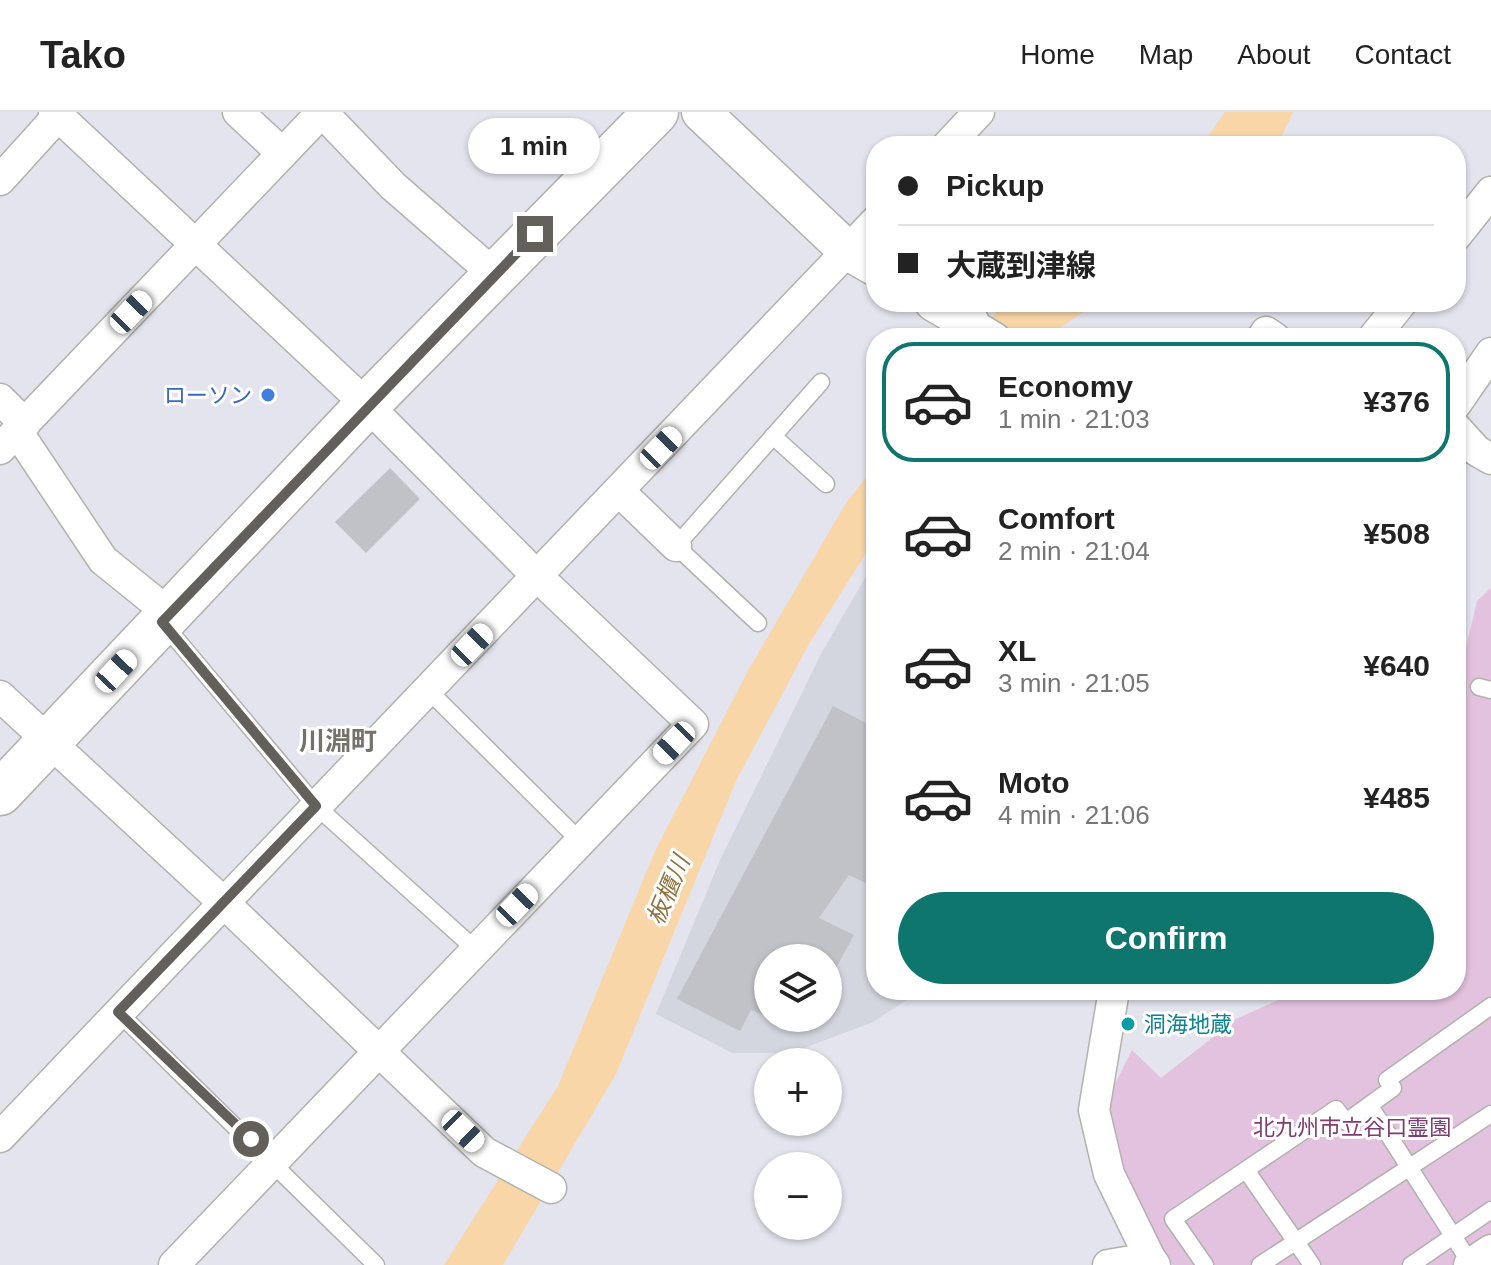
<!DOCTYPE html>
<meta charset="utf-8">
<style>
body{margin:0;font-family:Helvetica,"Noto Sans JP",sans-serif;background:#f6f6f6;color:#222;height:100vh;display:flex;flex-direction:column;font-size:30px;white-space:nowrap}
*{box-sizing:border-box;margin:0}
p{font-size:26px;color:#767676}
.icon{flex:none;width:44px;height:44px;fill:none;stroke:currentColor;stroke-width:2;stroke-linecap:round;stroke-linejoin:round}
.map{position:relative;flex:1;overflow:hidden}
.sheet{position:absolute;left:866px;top:216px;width:600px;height:672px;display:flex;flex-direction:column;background:#fff;border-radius:32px;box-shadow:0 2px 6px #0004}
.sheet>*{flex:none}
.top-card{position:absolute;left:866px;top:24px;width:600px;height:176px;border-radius:32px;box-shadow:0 2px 6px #0004;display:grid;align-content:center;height:176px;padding:0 32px;background:#fff}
.controls{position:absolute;left:754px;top:832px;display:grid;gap:16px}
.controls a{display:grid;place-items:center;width:88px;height:88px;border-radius:50%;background:#fff;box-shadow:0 2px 6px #0004;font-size:40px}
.end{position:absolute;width:36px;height:36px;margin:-18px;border:10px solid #63605b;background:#fff;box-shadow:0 0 0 4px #fff}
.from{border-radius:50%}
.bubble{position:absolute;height:56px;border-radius:28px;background:#fff;box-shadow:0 2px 6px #0004;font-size:26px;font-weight:800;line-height:56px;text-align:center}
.car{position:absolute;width:24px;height:48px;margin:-24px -12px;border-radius:10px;box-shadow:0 0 6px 2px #0007;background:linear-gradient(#fff 24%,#345 0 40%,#fff 0 76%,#345 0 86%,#fff 0)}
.top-card b{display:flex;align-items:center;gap:28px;height:76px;font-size:30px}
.top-card b+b{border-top:2px solid #e0e0e0}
.top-card i{width:20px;height:20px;background:#222}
ul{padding:14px 0 0;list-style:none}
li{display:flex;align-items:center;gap:24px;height:120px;margin:0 16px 12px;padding:0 16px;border:4px solid transparent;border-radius:32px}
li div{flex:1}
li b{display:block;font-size:30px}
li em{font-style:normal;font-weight:800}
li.selected{border-color:#0f766e}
li>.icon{width:72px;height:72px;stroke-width:1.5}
.cta{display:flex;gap:16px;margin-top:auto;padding:16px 32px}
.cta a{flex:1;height:92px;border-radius:48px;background:#0f766e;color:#fff;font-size:32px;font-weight:800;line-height:92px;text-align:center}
header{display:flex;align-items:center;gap:48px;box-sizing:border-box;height:112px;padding:0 40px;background:#fff;border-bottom:2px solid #e0e0e0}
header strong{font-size:38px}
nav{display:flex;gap:44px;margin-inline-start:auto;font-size:28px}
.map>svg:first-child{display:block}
.education{fill:#d4d6df;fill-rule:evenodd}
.green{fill:#e2c2de}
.water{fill:#f8d6a8}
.building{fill:#c0c2c8}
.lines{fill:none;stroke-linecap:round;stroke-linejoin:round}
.service-casing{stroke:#b2b1ac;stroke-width:19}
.minor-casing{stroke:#b2b1ac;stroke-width:33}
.tertiary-casing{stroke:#b2b1ac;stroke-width:41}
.secondary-casing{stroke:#b3b0ac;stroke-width:47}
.service{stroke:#fff;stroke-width:16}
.minor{stroke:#fff;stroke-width:30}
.tertiary{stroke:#fff;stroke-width:38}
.secondary{stroke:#fff;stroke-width:44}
.route{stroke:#63605b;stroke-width:10}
.shop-dot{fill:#3f7fe0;stroke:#fff;stroke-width:3}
.culture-dot{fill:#0f9aa8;stroke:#fff;stroke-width:3}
.labels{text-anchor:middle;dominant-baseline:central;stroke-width:6;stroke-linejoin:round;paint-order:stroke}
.shop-label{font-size:22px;fill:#366cbe;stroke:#fff;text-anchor:end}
.culture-label{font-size:22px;fill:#0d838f;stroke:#fff;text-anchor:start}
.park-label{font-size:22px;fill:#813c74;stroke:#fff}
.water-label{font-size:24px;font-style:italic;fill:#8f723e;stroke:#fff}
.quarter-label{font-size:26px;font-weight:bold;fill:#75726c;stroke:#fff}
</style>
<header>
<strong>Tako</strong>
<nav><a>Home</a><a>Map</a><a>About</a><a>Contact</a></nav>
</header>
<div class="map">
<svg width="1491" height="1153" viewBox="0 0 1491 1153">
<rect width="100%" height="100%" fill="#e3e4ed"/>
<path class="education" d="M876,447V878H922L873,910L791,941H732L656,902L720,748L822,540ZM768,846H828V906H768Z"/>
<path class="green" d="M1491,476V1153H1173L1139,1106L1108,1015L1112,978L1132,938L1161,966L1236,907L1283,886V878H1456V578L1477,489Z"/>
<g class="water">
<path d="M1225,0H1293L1277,34H1201Z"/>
<path d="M1004,190H1099L1044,226H976Z"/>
<path d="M876,353V425L809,532L736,669L616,962L503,1153H444L558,974L655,739L749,557L846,391Z"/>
</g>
<g class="building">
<path d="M390,356L420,387L366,441L335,410Z"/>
<path d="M833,594L876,616V776L849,763L819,806L854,823L828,871V846H768V905L751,898L740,919L677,887Z"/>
<path d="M770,906H809L801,920Z"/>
</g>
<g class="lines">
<g class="service-casing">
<g id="service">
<path d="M773,324L826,372"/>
<path d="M162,510L316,694L475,837"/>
<path d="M758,511L676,434L821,270"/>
<path d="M1479,575L1491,578"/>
<path d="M428,578L579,728"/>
<path d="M118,900L376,1153"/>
<path d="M1370,994L1471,1152"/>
<path d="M1246,1058L1312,1153"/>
<path d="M1205,1153L1173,1107L1336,997L1346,1010L1393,976L1387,968L1491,894"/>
<path d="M1260,1153L1491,1002"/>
<path d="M1411,1153L1491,1098"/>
</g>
</g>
<g class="minor-casing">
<g id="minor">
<path d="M54,0L367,293L538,465L693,612L174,1153"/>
<path d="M238,0L282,41"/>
<path d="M322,0L393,74L495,163"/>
<path d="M947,34L979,0"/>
<path d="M0,68L58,4"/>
<path d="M1456,124L1491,80"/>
<path d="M970,211L995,226"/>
<path d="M1262,226L1266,220L1275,226"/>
<path d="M1373,226L1402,190"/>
<path d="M0,287L25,312"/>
<path d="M1456,292L1491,241"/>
<path d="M1456,316L1477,339L1491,347"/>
<path d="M17,319L103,448L170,502"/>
<path d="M0,337L322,0"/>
<path d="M620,380L676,434"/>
<path d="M0,584L223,790L484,1040L551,1076"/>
<path d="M1114,878L1094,998L1109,1062L1150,1146"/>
<path d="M0,1025L876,109"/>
<path d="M1108,1153L1150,1146L1155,1153"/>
<path d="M1469,1153L1491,1138"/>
</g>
</g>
<g class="tertiary-casing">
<g id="tertiary">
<path d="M701,0L848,139L876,155"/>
<path d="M934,190L970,211"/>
</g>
</g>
<g class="secondary-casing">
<path id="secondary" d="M0,681L367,293L656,0"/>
</g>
<use href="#service" class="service"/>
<use href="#minor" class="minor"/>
<use href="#tertiary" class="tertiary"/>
<use href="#secondary" class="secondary"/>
</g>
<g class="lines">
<path class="route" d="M251,1027L118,900L316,694L162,510L535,122"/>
</g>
<circle class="shop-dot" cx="268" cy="283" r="8"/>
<circle class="culture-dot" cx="1128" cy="912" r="8"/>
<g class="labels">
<g class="shop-label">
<text x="252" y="283">ローソン</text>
</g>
<g class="culture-label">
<text x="1144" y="912">洞海地蔵</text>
</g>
<g class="park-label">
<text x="1352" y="1015">北九州市立谷口霊園</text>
</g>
<g class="water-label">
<text transform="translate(668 778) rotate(-67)">板櫃川</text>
</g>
<g class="quarter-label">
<text x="338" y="629">川淵町</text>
</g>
</g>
</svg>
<div class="controls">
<a><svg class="icon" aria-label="layers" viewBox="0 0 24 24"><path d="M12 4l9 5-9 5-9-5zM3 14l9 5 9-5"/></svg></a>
<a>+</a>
<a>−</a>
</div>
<i class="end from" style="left:251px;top:1027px"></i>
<i class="end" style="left:535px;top:122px"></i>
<div class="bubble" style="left:468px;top:6px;width:132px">1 min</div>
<i class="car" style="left:131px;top:200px;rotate:44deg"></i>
<i class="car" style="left:661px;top:336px;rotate:44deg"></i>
<i class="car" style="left:472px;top:533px;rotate:44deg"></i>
<i class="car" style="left:116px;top:559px;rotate:43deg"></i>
<i class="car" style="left:674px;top:631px;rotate:224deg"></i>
<i class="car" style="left:517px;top:793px;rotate:44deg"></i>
<i class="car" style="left:463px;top:1019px;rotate:134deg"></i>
<div class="top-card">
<b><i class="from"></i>Pickup</b>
<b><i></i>大蔵到津線</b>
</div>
<section class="sheet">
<ul>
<li class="selected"><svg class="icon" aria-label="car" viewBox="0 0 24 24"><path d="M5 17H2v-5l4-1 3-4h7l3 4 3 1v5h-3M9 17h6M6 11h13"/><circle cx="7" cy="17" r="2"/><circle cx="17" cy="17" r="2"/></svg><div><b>Economy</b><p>1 min · 21:03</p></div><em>¥376</em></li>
<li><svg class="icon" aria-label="car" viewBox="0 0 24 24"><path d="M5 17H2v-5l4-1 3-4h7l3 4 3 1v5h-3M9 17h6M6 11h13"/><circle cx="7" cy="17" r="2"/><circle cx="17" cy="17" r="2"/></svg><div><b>Comfort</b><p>2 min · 21:04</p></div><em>¥508</em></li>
<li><svg class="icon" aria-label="car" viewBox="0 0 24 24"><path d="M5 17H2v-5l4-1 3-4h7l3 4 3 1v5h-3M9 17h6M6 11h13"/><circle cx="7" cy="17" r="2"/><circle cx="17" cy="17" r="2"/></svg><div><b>XL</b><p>3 min · 21:05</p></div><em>¥640</em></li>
<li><svg class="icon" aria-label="car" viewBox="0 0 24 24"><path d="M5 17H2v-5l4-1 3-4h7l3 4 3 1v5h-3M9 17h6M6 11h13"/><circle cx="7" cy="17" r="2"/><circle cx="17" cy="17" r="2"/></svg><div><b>Moto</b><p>4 min · 21:06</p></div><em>¥485</em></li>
</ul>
<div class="cta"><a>Confirm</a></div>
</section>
</div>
